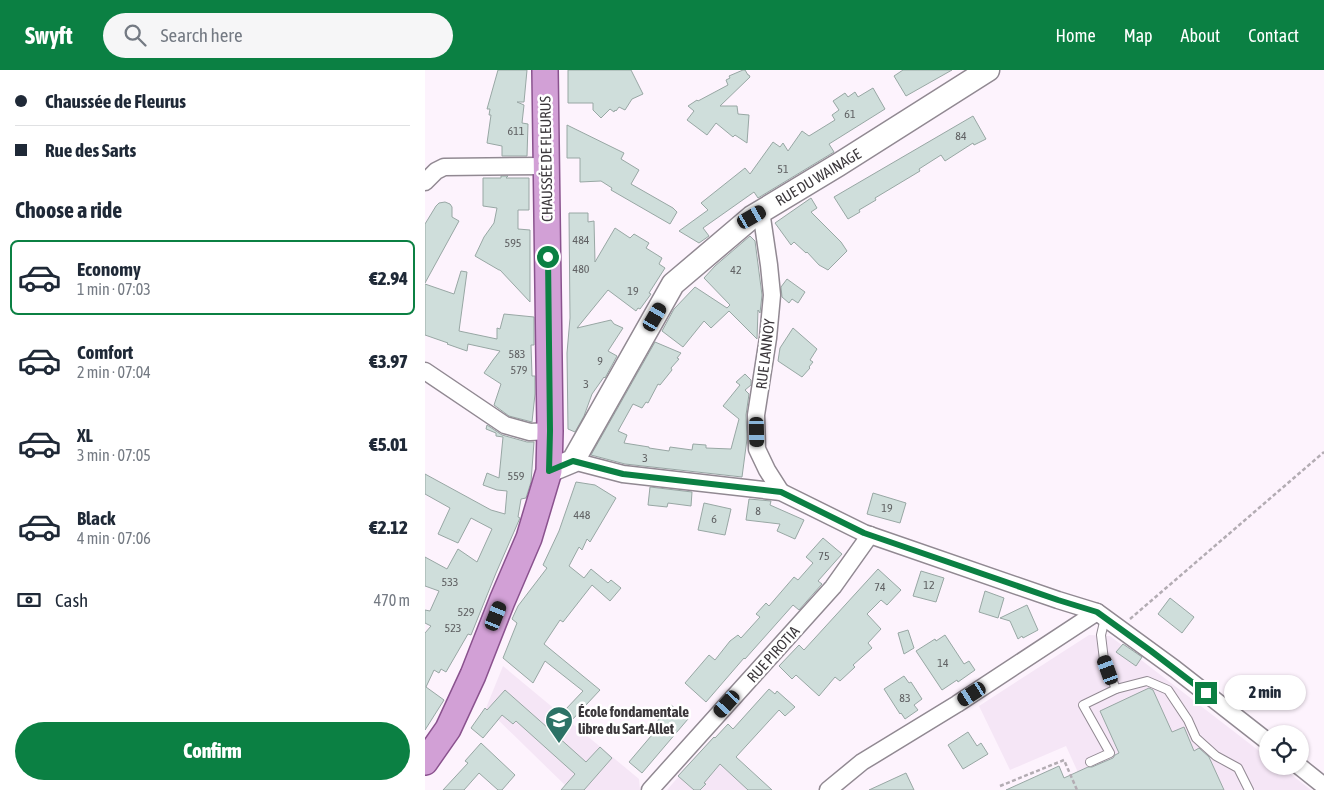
<!DOCTYPE html>
<meta charset="utf-8">
<style>
body{margin:0;font-family:"Asap Condensed",sans-serif;background:#f6f6f7;color:#1f2937;height:100vh;display:flex;flex-direction:column;font-size:19px;white-space:nowrap}
*{box-sizing:border-box;margin:0}
p{font-size:16px;color:#747a83}
.icon{flex:none;width:28px;height:28px;fill:none;stroke:currentColor;stroke-width:2;stroke-linecap:round;stroke-linejoin:round}
.map{position:relative;flex:1;overflow:hidden}
.details{display:flex;flex-direction:column;background:#fff;width:425px}
.details>*{flex:none}
.top-card{display:grid;align-content:center;height:110px;padding:0 15px;background:#fff}
.buttons{position:absolute;left:834px;top:655px;display:grid;gap:10px}
.buttons a{display:grid;place-items:center;width:50px;height:50px;border-radius:50%;background:#fff;box-shadow:0 1px 4px #0004;font-size:25px}
.end{position:absolute;width:22px;height:22px;margin:-11px;border:6px solid #0b8043;background:#fff;box-shadow:0 0 0 2px #fff}
.from{border-radius:50%}
.bubble{position:absolute;height:35px;border-radius:18px;background:#fff;box-shadow:0 1px 4px #0004;font-size:16px;font-weight:800;line-height:35px;text-align:center}
.car{position:absolute;width:15px;height:30px;margin:-15px -8px;border-radius:6px;box-shadow:0 0 4px 1px #0007;background:linear-gradient(#222 24%,#8ab4d8 0 40%,#222 0 76%,#8ab4d8 0 86%,#222 0)}
.top-card b{display:flex;align-items:center;gap:18px;height:48px;font-size:19px}
.top-card b+b{border-top:1px solid #e0e1e3}
.top-card i{width:12px;height:12px;background:#1f2937}
ul{padding:0;list-style:none}
li{display:flex;align-items:center;gap:15px;height:75px;margin:0 10px 8px;padding:0 5px;border:2px solid transparent;border-radius:8px}
li div{flex:1}
li b{display:block;font-size:19px}
li em{font-style:normal;font-weight:800}
li.active{border-color:#0b8043}
li>.icon{width:45px;height:45px;stroke-width:1.5}
h2{padding:0 15px;font-size:22px;line-height:60px}
.pay{display:flex;align-items:center;gap:12px;height:55px;padding:0 15px;font-size:19px}
.pay p{margin-inline-start:auto}
.action{display:flex;gap:10px;margin-top:auto;padding:10px 15px}
.action a{flex:1;height:58px;border-radius:30px;background:#0b8043;color:#fff;font-size:20px;font-weight:800;line-height:58px;text-align:center}
header{display:flex;align-items:center;gap:30px;box-sizing:border-box;height:70px;padding:0 25px;background:#0b8043;color:#fff}
header strong{font-size:24px}
nav{display:flex;gap:28px;margin-inline-start:auto;font-size:18px}
.search{width:350px;height:45px;background:#f6f6f7;display:flex;align-items:center;gap:12px;box-sizing:border-box;padding:0 18px;border-radius:28px;color:#747a83;font-size:19px}
main{display:flex;flex:1;min-height:0}
.map>svg:first-child{display:block}
.built{fill:#f5e6f6}
.building{fill:#cfdedb;stroke:#98a7a4}
.lines{fill:none;stroke-linecap:round;stroke-linejoin:round}
.lane-casing{stroke:#918992;stroke-width:10}
.street-casing{stroke:#918992;stroke-width:19}
.secondary-casing{stroke:#918992;stroke-width:25}
.primary-casing{stroke:#8a528e;stroke-width:28}
.path{stroke:#b3acb3;stroke-width:2.5;stroke-dasharray:4 2.5;stroke-linecap:butt}
.lane{stroke:#fff;stroke-width:8}
.street{stroke:#fff;stroke-width:16}
.secondary{stroke:#fff;stroke-width:22}
.primary{stroke:#d2a0d6;stroke-width:25}
.route{stroke:#0b8043;stroke-width:6}
.labels{text-anchor:middle;dominant-baseline:central;stroke-width:5;stroke-linejoin:round;paint-order:stroke}
.number-label{font-size:12px;fill:#606163}
.street-label{font-size:15px;fill:#3b373b;stroke:#fff}
.poi-label{font-size:15px;font-weight:bold;fill:#3b373b;stroke:#fff;text-anchor:start}
</style>
<header>
<strong>Swyft</strong>
<div class="search"><svg class="icon" aria-label="search" viewBox="0 0 24 24"><circle cx="10" cy="10" r="6"/><path d="M15 15l6 6"/></svg>Search here</div>
<nav><a>Home</a><a>Map</a><a>About</a><a>Contact</a></nav>
</header>
<main>
<section class="details">
<div class="top-card">
<b><i class="from"></i>Chaussée de Fleurus</b>
<b><i></i>Rue des Sarts</b>
</div>
<h2>Choose a ride</h2>
<ul>
<li class="active"><svg class="icon" aria-label="car" viewBox="0 0 24 24"><path d="M5 17H2v-5l4-1 3-4h7l3 4 3 1v5h-3M9 17h6M6 11h13"/><circle cx="7" cy="17" r="2"/><circle cx="17" cy="17" r="2"/></svg><div><b>Economy</b><p>1 min · 07:03</p></div><em>€2.94</em></li>
<li><svg class="icon" aria-label="car" viewBox="0 0 24 24"><path d="M5 17H2v-5l4-1 3-4h7l3 4 3 1v5h-3M9 17h6M6 11h13"/><circle cx="7" cy="17" r="2"/><circle cx="17" cy="17" r="2"/></svg><div><b>Comfort</b><p>2 min · 07:04</p></div><em>€3.97</em></li>
<li><svg class="icon" aria-label="car" viewBox="0 0 24 24"><path d="M5 17H2v-5l4-1 3-4h7l3 4 3 1v5h-3M9 17h6M6 11h13"/><circle cx="7" cy="17" r="2"/><circle cx="17" cy="17" r="2"/></svg><div><b>XL</b><p>3 min · 07:05</p></div><em>€5.01</em></li>
<li><svg class="icon" aria-label="car" viewBox="0 0 24 24"><path d="M5 17H2v-5l4-1 3-4h7l3 4 3 1v5h-3M9 17h6M6 11h13"/><circle cx="7" cy="17" r="2"/><circle cx="17" cy="17" r="2"/></svg><div><b>Black</b><p>4 min · 07:06</p></div><em>€2.12</em></li>
</ul>
<div class="pay"><svg class="icon" aria-label="cash" viewBox="0 0 24 24"><path d="M3 7h18v10H3z"/><circle cx="12" cy="12" r="2"/></svg>Cash<p>470 m</p></div>
<div class="action"><a>Confirm</a></div>
</section>
<div class="map">
<svg width="899" height="720" viewBox="0 0 899 720">
<rect width="100%" height="100%" fill="#fdf3fd"/>
<g class="built">
<path d="M664,565L685,566L842,687V696H855L886,720H661L641,676L585,700L554,636Z"/>
<path d="M78,596L214,709L215,720H145L61,638Z"/>
<path d="M288,667L346,720H242Z"/>
</g>
<g class="building">
<path d="M73,0H102L99,32H92L99,35L97,53L103,54L102,86H77V76L62,73L66,45H64L65,39H62Z"/>
<path d="M143,0H206L218,24L207,29L200,40L194,37L191,41L190,40L189,42L185,39L176,48L168,40V33H143Z"/>
<path d="M318,0H320L323,5H324L325,7L295,36H312L313,44L324,45L322,73L310,65L308,67L291,53L282,65L262,50L269,41L263,36L272,30L273,31L303,15L301,10L305,8L304,6Z"/>
<path d="M478,0H527L481,26L469,6Z"/>
<path d="M448,18L460,39L404,74L409,82L333,128L329,122L278,158L284,166L274,173L254,161L283,140L276,133L320,98L325,104L348,72L355,77L358,73L363,81L377,61L384,66L410,50L407,45L414,40L408,31L420,23L423,27L430,22L433,27Z"/>
<path d="M548,46L561,69L549,75L548,73L520,91L516,85L494,99L495,101L450,128L451,130L434,140L435,142L423,149L409,127Z"/>
<path d="M142,55L199,83L196,89L214,100L206,114L248,138L252,142L245,154L186,120L187,118L176,111L155,112V88H142Z"/>
<path d="M76,106H83L81,108H104V140H93V159L105,160V232L75,200H74L50,186L59,167L69,153L72,138L58,136V108H76Z"/>
<path d="M386,128L392,138L386,142L416,172L422,181L403,200L394,195L382,182L381,183L369,172L366,175L350,153Z"/>
<path d="M20,132L25,134L27,137V147L34,151L0,213V154L11,136L14,133Z"/>
<path d="M144,143H163V152L169,151L170,192L190,158L205,168L209,164L224,173L221,178L237,188L234,194L240,198L224,223L226,224L215,239L213,238L211,241L183,220L152,258L186,250L189,254L198,258L183,281L192,286L180,308L179,307L167,324L159,346L150,362L143,359L142,283L145,248Z"/>
<path d="M325,166L330,171L337,225L335,243L333,240L332,269L304,241L286,258L279,251L258,277L237,261L249,239L270,217L302,238L305,235L279,208L290,196Z"/>
<path d="M36,201L42,202L34,261L72,269V258L75,259L79,244L109,247V275H106L107,306H110V324L107,352L84,346L69,335L76,314L59,303L68,290L75,281L43,274L42,281L22,274L23,273L0,265V214L29,224Z"/>
<path d="M362,209L380,222L373,233L367,229L364,233L357,227L356,217Z"/>
<path d="M368,258L392,279L385,290L388,292L384,297L385,298L377,307L353,291L355,278Z"/>
<path d="M230,272L256,283L252,288L254,289L246,298L247,300L235,315L233,314L223,333L221,332L217,338L208,334L193,361L202,365L199,373L224,377V378L244,381L245,377L267,380L268,374L281,375V378L306,379L314,349L298,336L315,315L311,312L320,304L326,310V315L320,320L324,324L321,345L322,369L317,407L200,394L166,385Z"/>
<path d="M62,355L77,365L102,372H109L106,412L101,428L96,429L93,447L95,448L71,503L46,565L43,564L21,602L16,599L14,603L9,600L1,617L19,630L0,660V563L6,556L0,553V540L5,541L14,521L0,516V487L22,499L33,479L52,492L67,459L46,448L33,473L13,464L25,438L0,424V404L66,440L80,444L82,421L72,420L58,415L62,403L74,408L78,367L71,366V363L61,359Z"/>
<path d="M151,412L170,415L191,428L165,472L162,469L157,480L154,477L144,496L159,508L166,499L183,513L186,510L196,518L185,531L167,515L138,552L135,550L119,574L175,620L132,666L161,692L175,677L187,688L159,720H136L150,704L91,651L88,654L77,645L58,668L46,658L60,638L62,640L80,620L123,658L158,621L120,591L108,613L78,588L92,553L87,549L93,536L122,498L118,495L134,461Z"/>
<path d="M225,417L267,422L266,436L243,433L242,437L223,435Z"/>
<path d="M448,423L481,433L475,453L442,444Z"/>
<path d="M324,429L346,431L345,435L379,450L370,469L352,461L355,454L321,450Z"/>
<path d="M279,433L306,439L300,465L273,460Z"/>
<path d="M398,468L417,484L393,511L397,514L374,540L368,535L320,589L319,588L281,632L260,613L284,585L290,590L305,571L313,565L316,568L335,547L331,544L341,533L344,536L369,507L373,510L388,493L381,487Z"/>
<path d="M453,499L476,520L462,535L456,530L442,544L456,559L443,573L447,578L428,595L430,597L415,611L410,607L394,626L371,605L367,609L354,596L374,575L379,580Z"/>
<path d="M496,501L519,508L511,532L488,526Z"/>
<path d="M560,521L579,528L573,548L554,542Z"/>
<path d="M745,528L769,547L757,563L733,544Z"/>
<path d="M602,535L613,560L598,568L597,566L593,569L585,551L575,548Z"/>
<path d="M483,560L489,578L479,584L473,563Z"/>
<path d="M520,565L539,594L544,591L550,600L533,612L532,610L517,620L491,581L510,569L511,571Z"/>
<path d="M698,574L717,587L711,596L691,582Z"/>
<path d="M479,606L484,613L486,612L497,629L489,635L493,640L480,649L476,643L475,644L459,619Z"/>
<path d="M724,618L728,620L747,662L759,657L769,681L774,678L784,687L799,720H581L634,696L639,708L663,697H667L688,688L690,685L694,683L675,641Z"/>
<path d="M344,619L350,624L352,621L370,637L360,646L354,640L311,687L347,720H323L295,694L279,713L281,714L275,720H269L253,706L289,667L290,668L303,654L308,659Z"/>
<path d="M246,635L263,649L217,703L204,692L232,659L229,655Z"/>
<path d="M543,662L552,676L556,673L563,684L538,699L523,675Z"/>
<path d="M56,673L90,705L77,720H73L54,703L39,720H18L43,693L40,691Z"/>
<path d="M481,703L489,720H444Z"/>
</g>
<g class="lines">
<g class="lane-casing">
<g id="lane">
<path d="M691,619L722,611L743,620L763,650L771,668L791,686L813,698L824,720"/>
<path d="M665,692L685,683L658,635L691,619L679,590L676,565L680,548"/>
</g>
</g>
<g class="street-casing">
<g id="street">
<path d="M0,112L11,101L19,97L121,96"/>
<path d="M336,141L344,195L347,225L343,268L331,345L332,379L342,400L356,422"/>
<path d="M0,301L80,355L105,362L125,361"/>
<path d="M148,391L198,404L356,422L439,463L633,530L672,542L750,599L842,671"/>
<path d="M874,696L899,716"/>
<path d="M225,720L408,517L445,465"/>
<path d="M403,720L437,692L532,634L672,542"/>
</g>
</g>
<g class="secondary-casing">
<path id="secondary" d="M124,401L148,391L248,214L327,147L413,95L563,0"/>
</g>
<g class="primary-casing">
<path id="primary" d="M0,692L23,659L48,605L77,531L104,468L124,401L125,361L120,0"/>
</g>
<g class="path">
<path d="M705,549L899,382"/>
<path d="M575,716L639,690L652,720"/>
</g>
<use href="#lane" class="lane"/>
<use href="#street" class="street"/>
<use href="#secondary" class="secondary"/>
<use href="#primary" class="primary"/>
</g>
<g class="lines">
<path class="route" d="M123,187L125,361L124,401L148,391L198,404L356,422L439,463L633,530L672,542L726,581L781,623"/>
</g>
<defs>
<g id="school-pin" transform="scale(1.4375)"><path d="M0 17L-7.5 6A9.5 9.5 0 1 1 7.5 6Z" fill="#2c7266" stroke="#fff"/><path d="M0-5L7-2L0 1L-7-2ZM-4 1L0 2.5L4 1V4Q0 6-4 4Z" fill="#fff"/></g>
</defs>
<g fill-rule="evenodd">
<use href="#school-pin" x="134" y="650"/>
</g>
<g class="labels">
<g class="number-label">
<text x="425" y="44">61</text>
<text x="91" y="61">611</text>
<text x="536" y="66">84</text>
<text x="358" y="99">51</text>
<text x="156" y="170">484</text>
<text x="88" y="173">595</text>
<text x="156" y="199">480</text>
<text x="311" y="200">42</text>
<text x="208" y="221">19</text>
<text x="92" y="284">583</text>
<text x="175" y="291">9</text>
<text x="94" y="300">579</text>
<text x="161" y="314">3</text>
<text x="220" y="388">3</text>
<text x="91" y="406">559</text>
<text x="462" y="438">19</text>
<text x="333" y="441">8</text>
<text x="157" y="445">448</text>
<text x="289" y="449">6</text>
<text x="399" y="486">75</text>
<text x="25" y="512">533</text>
<text x="504" y="515">12</text>
<text x="455" y="517">74</text>
<text x="41" y="542">529</text>
<text x="28" y="558">523</text>
<text x="518" y="593">14</text>
<text x="480" y="628">83</text>
</g>
<g class="street-label">
<text transform="translate(121 89) rotate(-91)">CHAUSSÉE DE FLEURUS</text>
<text transform="translate(393 107) rotate(-31)">RUE DU WAINAGE</text>
<text transform="translate(340 284) rotate(-83)">RUE LANNOY</text>
<text transform="translate(348 584) rotate(-48)">RUE PIROTIA</text>
</g>
<g class="poi-label">
<text x="153" y="641">École fondamentale<tspan x="153" dy="17">libre du Sart-Allet</tspan></text>
</g>
</g>
</svg>
<div class="buttons">
<a><svg class="icon" aria-label="locate" viewBox="0 0 24 24"><circle cx="12" cy="12" r="6"/><path d="M12 2v4M12 18v4M2 12h4M18 12h4"/></svg></a>
</div>
<i class="end from" style="left:123px;top:187px"></i>
<i class="end" style="left:781px;top:623px"></i>
<div class="bubble" style="left:799px;top:605px;width:82px">2 min</div>
<i class="car" style="left:327px;top:147px;rotate:60deg"></i>
<i class="car" style="left:230px;top:247px;rotate:30deg"></i>
<i class="car" style="left:332px;top:362px;rotate:179deg"></i>
<i class="car" style="left:71px;top:546px;rotate:22deg"></i>
<i class="car" style="left:683px;top:600px;rotate:340deg"></i>
<i class="car" style="left:547px;top:624px;rotate:237deg"></i>
<i class="car" style="left:302px;top:634px;rotate:222deg"></i>
</div>
</main>
